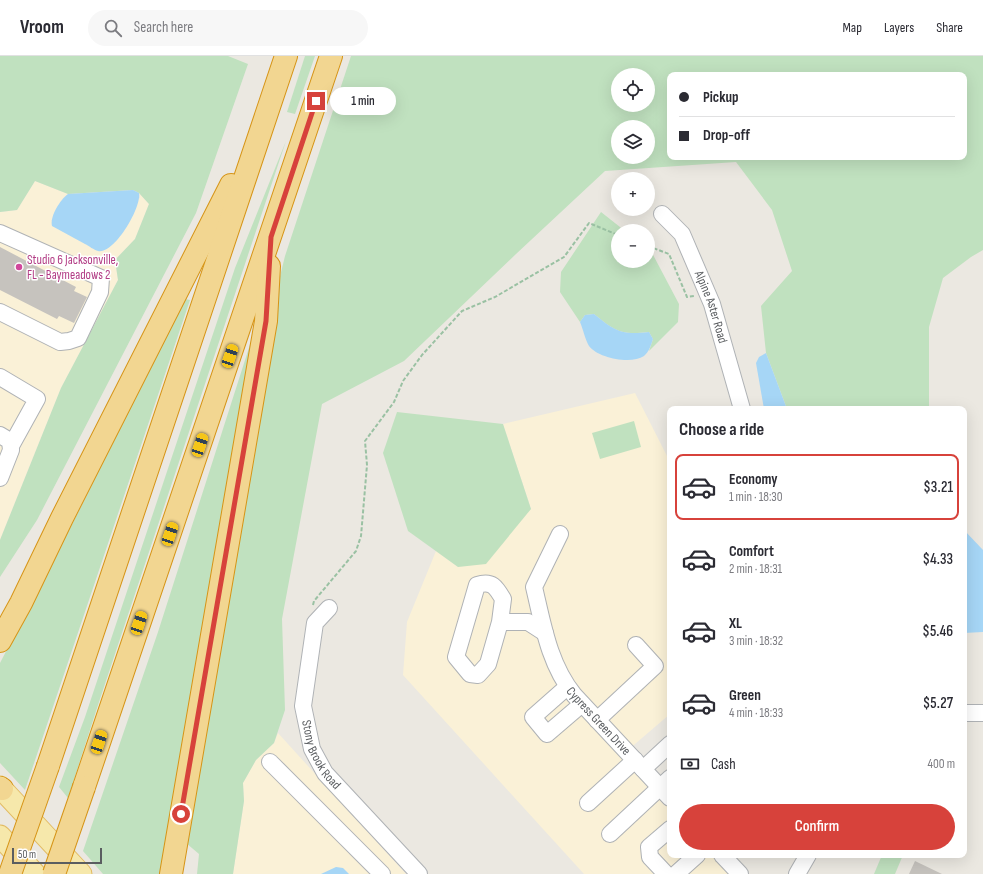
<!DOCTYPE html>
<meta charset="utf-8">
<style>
body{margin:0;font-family:"Sofia Sans Condensed",sans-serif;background:#f7f7f7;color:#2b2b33;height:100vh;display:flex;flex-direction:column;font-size:15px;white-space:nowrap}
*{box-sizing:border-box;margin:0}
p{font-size:13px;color:#7c7c81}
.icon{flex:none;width:22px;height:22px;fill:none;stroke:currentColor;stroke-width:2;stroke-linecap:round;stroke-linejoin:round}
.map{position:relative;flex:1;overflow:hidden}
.panel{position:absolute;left:667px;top:350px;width:300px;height:452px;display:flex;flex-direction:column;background:#fff;border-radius:8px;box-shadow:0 4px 16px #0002}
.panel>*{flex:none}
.banner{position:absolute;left:667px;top:16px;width:300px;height:88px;border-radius:8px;box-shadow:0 4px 16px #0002;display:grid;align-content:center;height:88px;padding:0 12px;background:#fff}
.buttons{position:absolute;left:611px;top:12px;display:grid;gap:8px}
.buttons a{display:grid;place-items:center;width:44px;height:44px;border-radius:50%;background:#fff;box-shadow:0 4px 16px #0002;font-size:20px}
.scale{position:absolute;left:12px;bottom:10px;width:90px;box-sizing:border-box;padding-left:4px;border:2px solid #5a5d60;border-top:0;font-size:11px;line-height:14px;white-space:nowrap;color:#5a5d60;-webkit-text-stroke:3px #fff;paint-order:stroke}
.end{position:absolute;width:18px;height:18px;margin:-9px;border:5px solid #d7423b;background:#fff;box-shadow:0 0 0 2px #fff}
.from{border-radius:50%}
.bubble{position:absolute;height:28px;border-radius:14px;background:#fff;box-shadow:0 4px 16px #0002;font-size:13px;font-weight:600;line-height:28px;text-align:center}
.car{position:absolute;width:12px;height:24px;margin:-12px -6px;border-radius:5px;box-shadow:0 0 3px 1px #0007;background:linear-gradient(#f5c518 24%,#345 0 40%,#f5c518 0 76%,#345 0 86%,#f5c518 0)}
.banner b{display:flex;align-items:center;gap:14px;height:38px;font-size:15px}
.banner b+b{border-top:1px solid #e1e1e2}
.banner i{width:10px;height:10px;background:#2b2b33}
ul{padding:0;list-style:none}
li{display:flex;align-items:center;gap:12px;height:66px;margin:0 8px 6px;padding:0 4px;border:2px solid transparent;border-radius:8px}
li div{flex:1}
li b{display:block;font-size:15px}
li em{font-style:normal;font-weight:600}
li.on{border-color:#d7423b}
li>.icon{width:36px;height:36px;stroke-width:1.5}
h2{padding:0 12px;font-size:18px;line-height:48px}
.pay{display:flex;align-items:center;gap:10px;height:44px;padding:0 12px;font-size:15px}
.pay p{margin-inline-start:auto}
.action{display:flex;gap:8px;margin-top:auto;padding:8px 12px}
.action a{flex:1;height:46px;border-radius:24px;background:#d7423b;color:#fff;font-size:16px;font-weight:600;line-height:46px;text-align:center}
header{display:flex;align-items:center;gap:24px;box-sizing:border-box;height:56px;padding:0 20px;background:#fff;border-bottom:1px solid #e1e1e2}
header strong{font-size:19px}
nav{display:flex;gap:22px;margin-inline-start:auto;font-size:14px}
.search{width:280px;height:36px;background:#f7f7f7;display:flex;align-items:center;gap:10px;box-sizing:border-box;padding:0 14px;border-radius:22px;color:#7c7c81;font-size:15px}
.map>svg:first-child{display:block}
.commercial{fill:#faf1d7}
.green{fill:#c0e1bf;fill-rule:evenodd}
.water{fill:#a6d6f6}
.building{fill:#c6c3be}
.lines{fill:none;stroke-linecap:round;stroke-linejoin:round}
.minor-casing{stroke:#afb2b5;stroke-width:18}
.major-casing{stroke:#e2bb63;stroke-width:23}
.highway-casing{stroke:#d69416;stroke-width:24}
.path{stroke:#9ac1a3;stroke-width:2;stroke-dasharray:4 2;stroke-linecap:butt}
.minor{stroke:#fff;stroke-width:16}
.major{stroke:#f6e8ab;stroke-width:21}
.highway{stroke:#f2d691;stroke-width:22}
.highway-bridge-casing{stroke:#d69416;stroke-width:24;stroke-linecap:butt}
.highway-bridge{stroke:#f2d691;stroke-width:22}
.route{stroke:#d7423b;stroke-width:5}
.hotel-dot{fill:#d1479c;stroke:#fff;stroke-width:1.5}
.labels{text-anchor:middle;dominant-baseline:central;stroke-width:3;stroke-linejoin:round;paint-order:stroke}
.hotel-label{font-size:13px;fill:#b23c85;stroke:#fff;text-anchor:start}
.street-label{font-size:13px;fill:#5a5d60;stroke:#fff}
</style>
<header>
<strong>Vroom</strong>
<div class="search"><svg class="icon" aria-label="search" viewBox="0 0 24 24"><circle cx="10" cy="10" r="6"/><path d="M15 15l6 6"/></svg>Search here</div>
<nav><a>Map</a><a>Layers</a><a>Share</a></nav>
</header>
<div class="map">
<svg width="983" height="818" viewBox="0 0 983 818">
<rect width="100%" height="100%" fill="#ebe8e1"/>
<g class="commercial">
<path d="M35,125L68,138L62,143L51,165L140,142L139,137L149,148L135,183L115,204L118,224L61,332L0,484V156L17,154Z"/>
<path d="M635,337L667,400L670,414V658L621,700L670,753V799H712L730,818H584L403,619L407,566L436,495L458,511L531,453L503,368Z"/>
<path d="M278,677L406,818H233L244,745L243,727L256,704L274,687Z"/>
</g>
<g class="green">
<path d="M0,0H228L248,8L196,157L37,464L0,521V484L61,332L118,224L115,204L135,183L149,148L139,137L133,134L68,138L35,125L17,154L0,156Z"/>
<path d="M305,0H315L295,58L287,56Z"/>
<path d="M351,0H983V194L971,201L943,222L929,271V353H787L766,297L761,250L792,215L772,154L736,106L605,115L516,198L404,305L322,348L282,563L285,654L274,687L256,704L243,727L244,745L233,818H197L199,798L186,787L271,257L285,200ZM618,19H648V49H618ZM670,19H964V101H670ZM618,71H648V101H618Z"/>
<path d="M286,85L99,646L68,742L59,731L85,661L235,212Z"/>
<path d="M601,156L625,175H618V205H648V193L651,195L679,248L678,266L649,295L653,283L649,276C621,279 616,276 594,258L585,259L580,266L560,236L561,216Z"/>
<path d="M185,243L190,244L25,734L0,707V607L86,441L103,406L114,379Z"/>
<path d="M263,248L163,818H103L83,795L158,576Z"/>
<path d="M397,356L503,368L531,453L486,508L458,511L408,475L383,397Z"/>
<path d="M634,365L641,391L600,403L592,377Z"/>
<path d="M882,799H903L895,818H874Z"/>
</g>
<g class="water">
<path d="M133,134L139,137C142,151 114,199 98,195C94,194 89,190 85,188C74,182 63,176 52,170C50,160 60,144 68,138Z"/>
<path d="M594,258C616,276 622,279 649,276L653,283C651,289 649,296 644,300C631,309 598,302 589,290C585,283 583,273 580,266L585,259Z"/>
<path d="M766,297L787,353H764L756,307L759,301Z"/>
<path d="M964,474L983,494V576L964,577Z"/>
<path d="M336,811L343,812L349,818H321Z"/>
</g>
<g class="building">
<path d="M0,191L76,231L74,235L87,241L74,267L59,260L57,263L0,234Z"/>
<path d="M915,805L942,818H909Z"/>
</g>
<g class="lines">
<g class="minor-casing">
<g id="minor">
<path id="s1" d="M662,158L682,178L712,248L742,353"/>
<path d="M0,177L101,222L100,236L78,282L69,285L60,286L0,256"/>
<path d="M0,321L37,343L11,390"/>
<path d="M0,379L10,385L11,394L0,422"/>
<path id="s2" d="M560,478L534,531C543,569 549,608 574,639L670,742"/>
<path id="s3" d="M329,552L315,567L303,650L312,693L325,717L419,818"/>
<path d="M500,566L503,543C496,531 492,524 477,529L456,601L470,618L478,619L488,608L500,566H528L545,577"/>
<path d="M567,631L533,661L547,678L582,648"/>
<path d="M964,657H983"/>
<path d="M597,664L655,610L636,589"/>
<path d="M270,706L382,818"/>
<path d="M643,713L670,688"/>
<path d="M588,747L635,704"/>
<path d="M610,778L670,722"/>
<path d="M722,799L740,818"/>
<path d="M666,818L650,801L649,791L670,773"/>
<path d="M676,818L697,799"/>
<path d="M797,818L808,799"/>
</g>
</g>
<g class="major-casing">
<g id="major">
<path d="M0,731L81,818"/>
<path d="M0,780L35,818"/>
</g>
</g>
<g class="highway-casing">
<g id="highway">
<path d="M0,585L21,547L62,462L231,129"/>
<path d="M48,710L286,0"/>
<path d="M84,731L331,0"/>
<path d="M0,732L2,733"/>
<path d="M171,818L266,265L269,210"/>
</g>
</g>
<g class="path">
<path d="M648,190L669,198L687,241L694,240"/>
<path d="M313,549L314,545L356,495L361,480L367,409L365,385L394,346L403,325L422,299L462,255L495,241L564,201L589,167L618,179"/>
</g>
<use href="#minor" class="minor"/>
<use href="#major" class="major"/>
<use href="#highway" class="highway"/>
<g class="highway-bridge-casing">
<g id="highway-bridge">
<path d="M10,818L48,710"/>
<path d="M54,818L84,731"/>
</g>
</g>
<use href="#highway-bridge" class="highway-bridge"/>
</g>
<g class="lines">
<path class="route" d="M181,758L266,265L271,181L316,45"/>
</g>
<circle class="hotel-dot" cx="19" cy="211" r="4"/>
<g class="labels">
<g class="hotel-label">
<text x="27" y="204">Studio 6 Jacksonville,<tspan x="27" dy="15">FL - Baymeadows 2</tspan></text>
</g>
<g class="street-label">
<text stroke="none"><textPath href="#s1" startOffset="107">Alpine Aster Road</textPath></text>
<text stroke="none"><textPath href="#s2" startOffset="211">Cypress Green Drive</textPath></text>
<text stroke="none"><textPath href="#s3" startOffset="157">Stony Brook Road</textPath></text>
</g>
</g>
</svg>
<div class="buttons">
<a><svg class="icon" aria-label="locate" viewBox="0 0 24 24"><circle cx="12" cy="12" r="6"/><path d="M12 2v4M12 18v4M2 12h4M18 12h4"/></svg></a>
<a><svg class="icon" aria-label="layers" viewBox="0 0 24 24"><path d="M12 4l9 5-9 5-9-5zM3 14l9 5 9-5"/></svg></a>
<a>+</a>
<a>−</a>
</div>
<div class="scale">50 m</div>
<i class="end from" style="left:181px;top:758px"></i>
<i class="end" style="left:316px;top:45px"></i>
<div class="bubble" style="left:330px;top:31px;width:66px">1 min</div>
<i class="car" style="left:230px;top:300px;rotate:19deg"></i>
<i class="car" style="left:200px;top:389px;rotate:19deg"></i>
<i class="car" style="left:170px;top:478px;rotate:19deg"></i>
<i class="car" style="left:139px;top:567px;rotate:19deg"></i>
<i class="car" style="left:99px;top:686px;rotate:19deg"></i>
<div class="banner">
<b><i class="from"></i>Pickup</b>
<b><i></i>Drop-off</b>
</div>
<section class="panel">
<h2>Choose a ride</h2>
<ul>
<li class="on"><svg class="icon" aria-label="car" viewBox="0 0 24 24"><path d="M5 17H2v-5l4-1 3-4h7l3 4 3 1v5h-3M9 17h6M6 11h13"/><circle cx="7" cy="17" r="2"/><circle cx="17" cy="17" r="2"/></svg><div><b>Economy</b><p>1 min · 18:30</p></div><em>$3.21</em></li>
<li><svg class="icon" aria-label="car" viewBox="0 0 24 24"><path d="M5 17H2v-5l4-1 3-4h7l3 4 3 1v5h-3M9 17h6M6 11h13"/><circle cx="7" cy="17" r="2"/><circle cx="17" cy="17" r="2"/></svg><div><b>Comfort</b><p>2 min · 18:31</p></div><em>$4.33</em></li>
<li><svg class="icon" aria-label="car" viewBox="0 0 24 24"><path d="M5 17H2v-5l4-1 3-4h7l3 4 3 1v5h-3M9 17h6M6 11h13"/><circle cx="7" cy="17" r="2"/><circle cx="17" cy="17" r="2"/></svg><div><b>XL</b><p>3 min · 18:32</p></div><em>$5.46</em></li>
<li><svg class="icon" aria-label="car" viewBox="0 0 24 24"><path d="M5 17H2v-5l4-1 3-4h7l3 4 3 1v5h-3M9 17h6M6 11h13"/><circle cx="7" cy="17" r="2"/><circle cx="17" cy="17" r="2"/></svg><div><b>Green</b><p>4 min · 18:33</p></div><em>$5.27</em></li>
</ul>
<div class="pay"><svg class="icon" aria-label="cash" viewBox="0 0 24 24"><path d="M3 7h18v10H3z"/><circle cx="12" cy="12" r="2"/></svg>Cash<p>400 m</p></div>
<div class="action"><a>Confirm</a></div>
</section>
</div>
